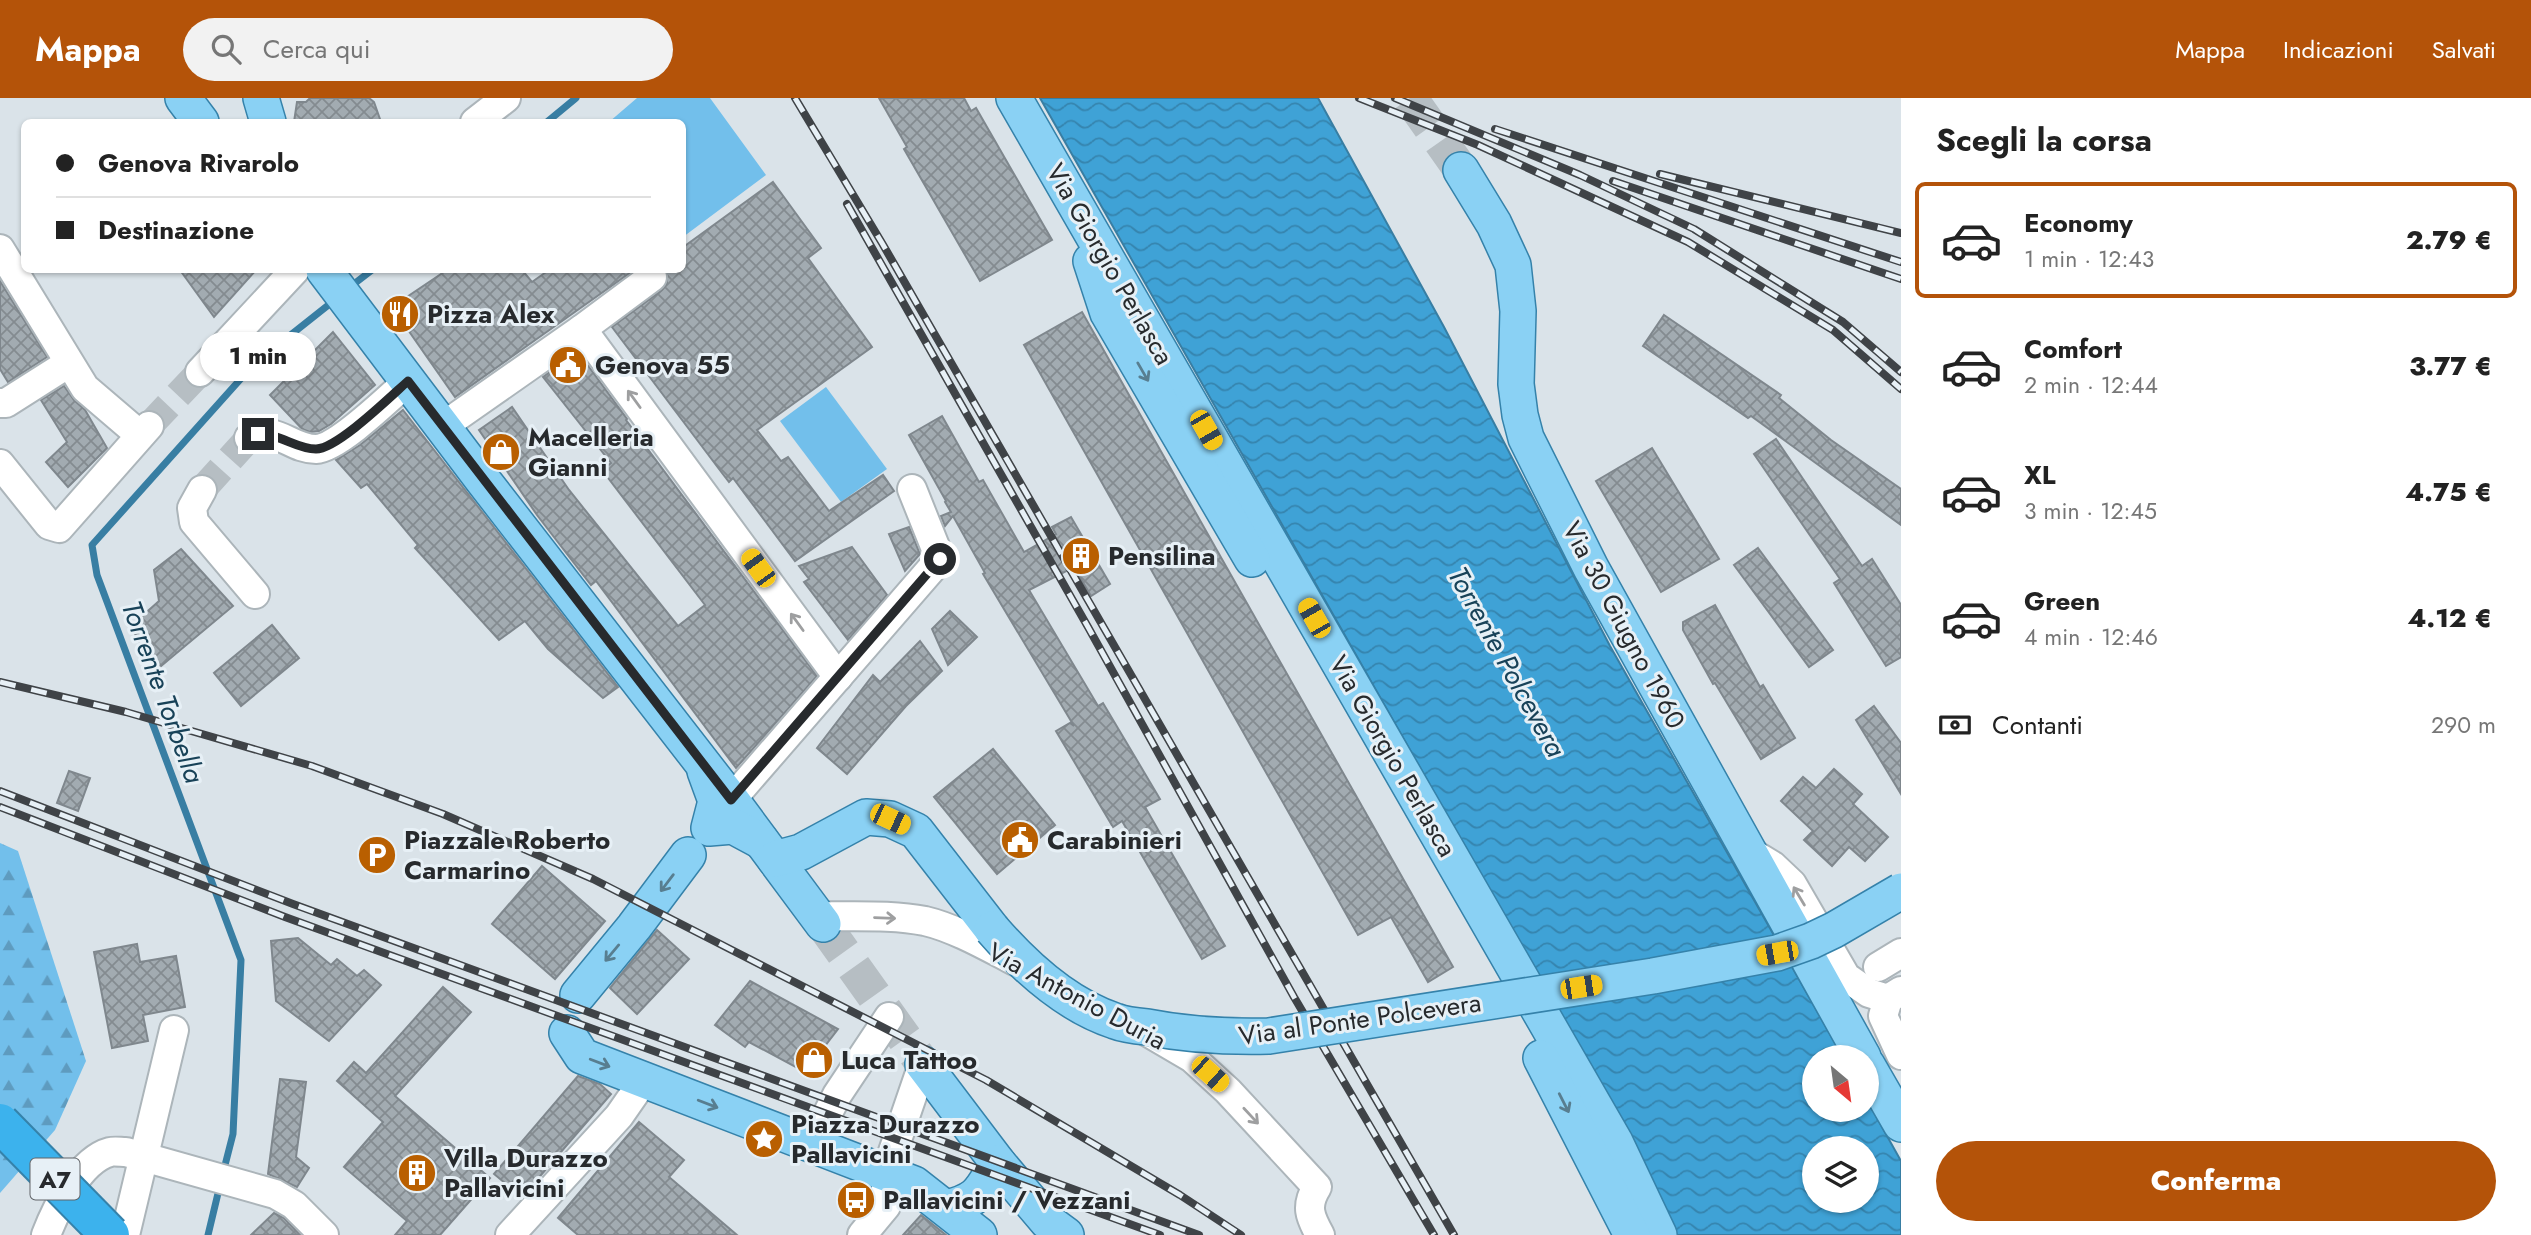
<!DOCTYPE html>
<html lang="it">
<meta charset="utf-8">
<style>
body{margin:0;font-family:Jost,sans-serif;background:#f2f2f2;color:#222;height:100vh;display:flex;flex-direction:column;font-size:26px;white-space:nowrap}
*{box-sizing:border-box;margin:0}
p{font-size:23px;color:#767676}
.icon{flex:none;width:38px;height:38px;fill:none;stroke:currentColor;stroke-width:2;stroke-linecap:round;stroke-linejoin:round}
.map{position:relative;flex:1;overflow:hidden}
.details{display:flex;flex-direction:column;background:#fff;width:630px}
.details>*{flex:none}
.guide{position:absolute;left:21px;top:21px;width:665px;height:154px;border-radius:10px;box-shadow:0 2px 5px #0004;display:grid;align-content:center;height:154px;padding:0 35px;background:#fff}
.needle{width:46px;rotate:151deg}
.tools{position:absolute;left:1802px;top:947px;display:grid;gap:14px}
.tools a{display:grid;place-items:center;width:77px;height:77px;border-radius:50%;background:#fff;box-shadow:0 2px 5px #0004;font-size:35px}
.end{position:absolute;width:32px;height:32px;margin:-16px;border:9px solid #272a2d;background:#fff;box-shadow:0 0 0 4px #fff}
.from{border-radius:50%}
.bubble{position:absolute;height:49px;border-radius:24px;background:#fff;box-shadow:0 2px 5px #0004;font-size:23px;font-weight:800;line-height:49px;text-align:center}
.car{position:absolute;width:21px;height:42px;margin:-21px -10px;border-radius:9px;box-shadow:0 0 5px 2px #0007;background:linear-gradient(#f5c518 24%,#345 0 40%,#f5c518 0 76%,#345 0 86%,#f5c518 0)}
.guide b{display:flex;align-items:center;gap:24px;height:66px;font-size:26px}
.guide b+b{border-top:2px solid #e0e0e0}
.guide i{width:18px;height:18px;background:#222}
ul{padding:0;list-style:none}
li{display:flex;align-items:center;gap:21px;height:116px;margin:0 14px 10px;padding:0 21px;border:4px solid transparent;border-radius:10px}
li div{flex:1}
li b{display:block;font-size:26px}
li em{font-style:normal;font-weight:800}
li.current{border-color:#b45309}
li>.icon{width:63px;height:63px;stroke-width:1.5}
h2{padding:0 35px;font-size:32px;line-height:84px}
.pay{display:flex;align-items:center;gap:18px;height:77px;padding:0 35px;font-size:26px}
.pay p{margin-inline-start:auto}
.action{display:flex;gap:14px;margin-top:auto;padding:14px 35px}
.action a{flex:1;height:80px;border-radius:42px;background:#b45309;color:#fff;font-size:28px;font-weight:800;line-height:80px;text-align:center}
header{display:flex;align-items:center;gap:42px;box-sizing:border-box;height:98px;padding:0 35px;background:#b45309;color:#fff}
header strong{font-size:33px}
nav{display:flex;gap:38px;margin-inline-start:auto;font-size:24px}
.search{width:490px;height:63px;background:#f2f2f2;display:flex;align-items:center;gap:18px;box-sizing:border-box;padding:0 24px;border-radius:38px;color:#767676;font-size:26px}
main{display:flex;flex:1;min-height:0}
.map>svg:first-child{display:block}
.green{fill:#72bfeb}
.forest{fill:url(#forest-firs)}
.water{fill:url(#water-waves);stroke:#387ea3;stroke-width:2;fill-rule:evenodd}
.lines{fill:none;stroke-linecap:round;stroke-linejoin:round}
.stream{stroke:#387ea3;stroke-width:7}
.building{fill:url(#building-cross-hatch);stroke:#7f878d;stroke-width:2}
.minor-tunnel{stroke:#b6bec3;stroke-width:28;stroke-dasharray:28 14;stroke-linecap:butt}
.major-tunnel{stroke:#b6bec3;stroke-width:35;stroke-dasharray:35 18;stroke-linecap:butt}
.minor-casing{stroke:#acb5ba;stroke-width:32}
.major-casing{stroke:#3582aa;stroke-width:38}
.minor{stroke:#fff;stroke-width:28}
.major{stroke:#8ad1f4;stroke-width:35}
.rail-casing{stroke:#3f4347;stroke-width:8}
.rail{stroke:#e7f0f6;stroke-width:5;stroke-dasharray:16;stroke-linecap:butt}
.major-bridge-casing{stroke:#3582aa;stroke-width:38;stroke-linecap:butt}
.highway-bridge-casing{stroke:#3582aa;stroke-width:42;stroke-linecap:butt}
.major-bridge{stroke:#8ad1f4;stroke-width:35}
.highway-bridge{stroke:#3cb2ed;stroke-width:38}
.oneway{stroke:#587e90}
.oneway2{stroke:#9e9fa0}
.route{stroke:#272a2d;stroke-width:9}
.labels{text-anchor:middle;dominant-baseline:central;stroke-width:6;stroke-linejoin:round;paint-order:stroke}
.shield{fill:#e7f0f6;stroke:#616569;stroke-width:2}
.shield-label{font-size:24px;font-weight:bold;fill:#272a2d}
.street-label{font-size:26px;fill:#272a2d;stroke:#e7f0f6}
.poi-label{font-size:26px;font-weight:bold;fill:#272a2d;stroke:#e7f0f6;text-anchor:start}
.water-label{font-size:28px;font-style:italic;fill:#184258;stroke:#e7f0f6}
</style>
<header>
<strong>Mappa</strong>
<div class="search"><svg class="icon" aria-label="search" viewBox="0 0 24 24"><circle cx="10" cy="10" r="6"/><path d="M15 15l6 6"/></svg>Cerca qui</div>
<nav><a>Mappa</a><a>Indicazioni</a><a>Salvati</a></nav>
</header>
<main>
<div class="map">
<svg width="1901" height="1137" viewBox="0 0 1901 1137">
<defs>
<pattern id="forest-firs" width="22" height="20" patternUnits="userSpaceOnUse" patternTransform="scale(1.75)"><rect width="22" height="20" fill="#72bfeb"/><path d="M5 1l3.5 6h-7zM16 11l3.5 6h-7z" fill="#5e9bbf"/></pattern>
<pattern id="water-waves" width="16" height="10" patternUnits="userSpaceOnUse" patternTransform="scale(1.75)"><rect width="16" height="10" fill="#3fa2d6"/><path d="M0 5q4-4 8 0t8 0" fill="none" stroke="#3584ae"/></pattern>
<pattern id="building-cross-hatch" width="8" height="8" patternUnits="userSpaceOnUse" patternTransform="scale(1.75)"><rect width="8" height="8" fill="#a2abb1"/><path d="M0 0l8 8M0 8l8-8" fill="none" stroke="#848b90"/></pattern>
</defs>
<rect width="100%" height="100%" fill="#dae3e9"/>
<g class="green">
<path d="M637,0H710L766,77L683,139L682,24H609Z"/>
<path d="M826,289L887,371L841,404L780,323Z"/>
</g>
<path class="forest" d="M0,745L18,753L86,963L55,1032L0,1095Z"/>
<path class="water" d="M1040,0H1318L1444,229L1610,548L1843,959H1815V1012H1867V1002L1901,1063V1137H1672L1511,830ZM1815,1050H1867V1102H1815Z"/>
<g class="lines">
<g class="stream">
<path d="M547,24L576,0"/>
<path d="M350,189L372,172"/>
<path d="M223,1075L233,1036L241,862L97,477L92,447L254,266L336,201"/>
<path d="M208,1137L220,1087"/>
</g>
</g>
<g class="building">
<path d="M310,0H369L374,4L381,24H294L297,4H306Z"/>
<path d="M879,0H964L971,13L976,10L1052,142L980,183L904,51L907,49Z"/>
<path d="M773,84L821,150L808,160L872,249L757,332L781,363L788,359L829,413L883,377L894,393L795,463L733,380L729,384L722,375L612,229L662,192L667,185L666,172H682V150Z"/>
<path d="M180,172H256L214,219Z"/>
<path d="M447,172H522L532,184L549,172H634L455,299L392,209Z"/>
<path d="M0,183L47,259L8,284L0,271Z"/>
<path d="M1082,214L1453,869L1428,884L1391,819L1358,837L1024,247Z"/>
<path d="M1664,217L1781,297L1779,300L1831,342L1901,391V427L1751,318L1748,320L1643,248Z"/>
<path d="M333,234L375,287L331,326L319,333L310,334L302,331L270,297Z"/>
<path d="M578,254L627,321L626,322L817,578L736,670L596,483L591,487L537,417L479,332L512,309L569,392L678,528L705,507L602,372L611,365L543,279Z"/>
<path d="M64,288L74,302L85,312L107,350L68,389L46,364L67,344L41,302Z"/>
<path d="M403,312L618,589L603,600L548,551L525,523L499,542L415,450L418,447L367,386L361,390L336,362L360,347Z"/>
<path d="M942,318L979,384L983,382L1024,454L1056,436L1052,429L1071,419L1110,486L1091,498L1074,469L1029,492L1098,608L1103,605L1160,701L1145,709L1225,848L1202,861L1122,723L1113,729L1056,633L1070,625L1074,628L983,476L985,475L953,418L945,428L941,418L951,414L945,404L946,403L909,337Z"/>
<path d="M1776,341L1862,468L1872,461L1901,507V559L1886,568L1834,485L1840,481L1754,356Z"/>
<path d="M1652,350L1719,461L1661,494L1596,383Z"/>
<path d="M909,429L920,456L905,473L889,436Z"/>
<path d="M852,449L887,497L848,542L804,484L809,481L799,468Z"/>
<path d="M1758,450L1833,552L1809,569L1734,467Z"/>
<path d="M181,451L233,508L154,574L131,528L159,503L154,472Z"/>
<path d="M1715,507L1760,589L1763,587L1795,640L1761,661L1715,585L1713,586L1683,532V524Z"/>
<path d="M950,513L977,539L948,567L932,531Z"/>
<path d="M272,527L299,560L241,608L214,575Z"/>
<path d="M920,543L942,573L906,608L847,676L817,650L873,577L880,584Z"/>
<path d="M1874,608L1901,645V696L1856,622Z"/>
<path d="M993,651L1055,727L997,776L934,699Z"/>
<path d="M1834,671L1862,696L1853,706L1888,739L1865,763L1849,749L1832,768L1804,742L1813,733L1781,703L1803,679L1816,690Z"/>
<path d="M69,673L90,680L78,713L57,705Z"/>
<path d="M542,768L605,823L555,881L492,826Z"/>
<path d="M657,832L689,861L637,916L610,890Z"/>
<path d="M298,840L331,867L337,861L357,878L364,872L381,887L329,943L276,903L271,843Z"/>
<path d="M137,846L140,864L176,858L185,909L143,917L148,943L112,950L94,854Z"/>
<path d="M750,883L838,931L805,974L749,944L745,949L715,927Z"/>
<path d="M443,889L471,914L395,998L490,1080L440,1137H395L407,1123L344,1069L383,1024L337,983L354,964L366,975Z"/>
<path d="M578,978L600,986L611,996L522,1099L494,1076Z"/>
<path d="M280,981L306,984L296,1059L309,1070L297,1089L268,1076Z"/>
<path d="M639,1024L684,1062L669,1079L737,1137H578L558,1120Z"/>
<path d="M274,1115L284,1120L300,1137H251Z"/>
<path d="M921,1117L946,1137H903Z"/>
</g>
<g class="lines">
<g class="minor-tunnel">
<path d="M149,328L200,274"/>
<path d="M202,392L249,340"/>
</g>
<g class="major-tunnel">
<path d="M1410,0L1461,72"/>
<path d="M823,826L923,966"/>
</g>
<g class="minor-casing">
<g id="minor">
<path d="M475,24L506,0"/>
<path d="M0,151L85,290L140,337"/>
<path d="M582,231L652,179"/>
<path d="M200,274L295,172"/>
<path d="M0,305H6L69,265"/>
<path d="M442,329L582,231L838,579"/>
<path d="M249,340C277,326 290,351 316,351C338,350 390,299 408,283"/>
<path d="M0,366L49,427L59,430L149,328"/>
<path d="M202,392L192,410L194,424L255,496"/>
<path d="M731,702L940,461L912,391"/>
<path d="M1750,754L1773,768L1792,786L1846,879L1869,895L1888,901L1901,893"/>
<path d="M816,818C852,819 890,816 925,823C955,830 988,849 1015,863"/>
<path d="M1878,869L1901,855"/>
<path d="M1888,901L1883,918L1901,957"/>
<path d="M1146,933L1192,960L1228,993L1317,1089C1305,1108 1310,1119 1320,1137"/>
<path d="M812,1047L837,997L889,919"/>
<path d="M46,1137C56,1111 80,1062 110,1054C114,1053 121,1054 126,1054L275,1096L294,1107L324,1137"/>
<path d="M125,1137L174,932"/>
<path d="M510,1137L619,1018L644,982"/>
<path d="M862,1137L886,1108V1074L923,966"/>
</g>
</g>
<g class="major-casing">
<g id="major">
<path d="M183,0L201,24"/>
<path d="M261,0L268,24"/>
<path d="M1014,0L1615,1044L1659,1137"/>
<path d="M1461,72L1494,126L1513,167L1518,213L1516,286L1520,317L1526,340L1591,470L1863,959"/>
<path d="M1091,163L1108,215L1252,461"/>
<path d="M324,172L482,381L731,702L823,826"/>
<path d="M705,673L716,703L709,730L733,728L761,743"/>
<path d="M775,761L801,754L866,719L890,721L916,733L992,831"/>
<path d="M578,897L634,829L688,757"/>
<path d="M567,935L582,958L914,1086L979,1137"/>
<path d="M1541,960L1632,1137"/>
<path d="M923,966L998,1065L1047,1123L1066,1137"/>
<path d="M1867,967L1901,1026"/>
<path d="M947,1110C981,1101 980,1093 998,1065"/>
</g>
</g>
<use href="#minor" class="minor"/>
<use href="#major" class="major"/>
<g class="rail-casing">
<g id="rail">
<path d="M795,0L882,145L1454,1137"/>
<path d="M1359,0L1478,47L1688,144L1833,232L1901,291"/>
<path d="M1395,0L1580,77L1694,131L1843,224L1901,274"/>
<path d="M1495,31L1901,164"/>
<path d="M1660,76L1901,135"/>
<path d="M1613,83L1901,181"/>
<path d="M847,106L1088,529L1294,899L1434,1137"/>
<path d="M0,584L126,614L312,668L443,716L593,781L986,982L1180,1097L1241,1137"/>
<path d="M0,693L293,806L1199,1137"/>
<path d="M0,709L285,819L1160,1137"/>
</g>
</g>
<use href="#rail" class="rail"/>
<g class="major-bridge-casing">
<path id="major-bridge" d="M992,831C1025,869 1066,907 1115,923C1125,927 1136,928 1147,929C1188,937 1227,939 1269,938L1653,878L1777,855L1811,843L1834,832L1901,793"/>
</g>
<g class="highway-bridge-casing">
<path id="highway-bridge" d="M0,1025L110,1137"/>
</g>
<use href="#major-bridge" class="major-bridge"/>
<use href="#highway-bridge" class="highway-bridge"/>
</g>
<defs><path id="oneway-shaft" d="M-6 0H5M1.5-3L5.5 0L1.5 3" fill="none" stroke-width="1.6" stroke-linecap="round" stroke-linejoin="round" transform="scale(1.75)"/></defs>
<g class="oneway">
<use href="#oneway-shaft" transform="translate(1143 274) rotate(60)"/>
<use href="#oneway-shaft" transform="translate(667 785) rotate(127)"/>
<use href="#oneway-shaft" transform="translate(612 855) rotate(130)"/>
<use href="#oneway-shaft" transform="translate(600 965) rotate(21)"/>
<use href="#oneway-shaft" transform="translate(1564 1005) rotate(63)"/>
<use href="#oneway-shaft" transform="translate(708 1006) rotate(21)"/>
</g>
<g class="oneway2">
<use href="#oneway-shaft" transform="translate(634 301) rotate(-126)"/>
<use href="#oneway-shaft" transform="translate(797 524) rotate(-126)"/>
<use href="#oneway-shaft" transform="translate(1799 798) rotate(-121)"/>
<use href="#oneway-shaft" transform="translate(885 820) rotate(2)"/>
<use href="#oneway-shaft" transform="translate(1251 1018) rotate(47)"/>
</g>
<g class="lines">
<path class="route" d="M258,336C279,335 296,351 316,351C337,351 390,299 408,283L731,702L940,461"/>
</g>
<defs>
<g id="restaurant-disc" transform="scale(2.0125)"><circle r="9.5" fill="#b95f00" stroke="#e7f0f6"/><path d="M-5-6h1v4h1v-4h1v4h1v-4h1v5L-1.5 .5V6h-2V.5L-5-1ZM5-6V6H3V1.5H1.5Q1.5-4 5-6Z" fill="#fff"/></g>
<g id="civic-disc" transform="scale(2.0125)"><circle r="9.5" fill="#b95f00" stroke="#e7f0f6"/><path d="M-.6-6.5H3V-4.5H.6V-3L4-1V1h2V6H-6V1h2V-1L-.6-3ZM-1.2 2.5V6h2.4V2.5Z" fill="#fff"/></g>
<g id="shop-disc" transform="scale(2.0125)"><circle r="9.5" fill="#b95f00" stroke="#e7f0f6"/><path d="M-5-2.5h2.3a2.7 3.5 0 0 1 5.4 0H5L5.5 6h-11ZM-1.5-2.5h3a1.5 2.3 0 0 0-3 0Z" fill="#fff"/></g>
<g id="building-disc" transform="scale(2.0125)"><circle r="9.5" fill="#b95f00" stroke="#e7f0f6"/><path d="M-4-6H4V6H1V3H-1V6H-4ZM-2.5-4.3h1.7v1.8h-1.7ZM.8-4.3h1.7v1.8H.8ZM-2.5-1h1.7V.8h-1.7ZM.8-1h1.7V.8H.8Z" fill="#fff"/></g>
<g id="parking-disc" transform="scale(2.0125)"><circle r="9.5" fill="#b95f00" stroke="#e7f0f6"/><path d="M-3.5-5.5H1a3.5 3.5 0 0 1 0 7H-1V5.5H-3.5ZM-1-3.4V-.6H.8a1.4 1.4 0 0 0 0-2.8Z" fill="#fff"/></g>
<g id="sight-disc" transform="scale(2.0125)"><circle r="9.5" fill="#b95f00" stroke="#e7f0f6"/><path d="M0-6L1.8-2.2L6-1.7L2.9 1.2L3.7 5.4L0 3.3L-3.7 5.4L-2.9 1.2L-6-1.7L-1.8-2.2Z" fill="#fff"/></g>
<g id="bus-disc" transform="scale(2.0125)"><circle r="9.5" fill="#b95f00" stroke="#e7f0f6"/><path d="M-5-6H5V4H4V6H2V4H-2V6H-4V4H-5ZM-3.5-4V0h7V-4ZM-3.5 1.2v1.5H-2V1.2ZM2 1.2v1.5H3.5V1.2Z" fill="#fff"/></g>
</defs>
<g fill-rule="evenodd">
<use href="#restaurant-disc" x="400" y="216"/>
<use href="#civic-disc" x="568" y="267"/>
<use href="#shop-disc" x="501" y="354"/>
<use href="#building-disc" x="1081" y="458"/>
<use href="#civic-disc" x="1020" y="742"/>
<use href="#parking-disc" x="377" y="757"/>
<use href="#shop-disc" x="814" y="962"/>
<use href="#sight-disc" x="764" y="1041"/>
<use href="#building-disc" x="417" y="1075"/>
<use href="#bus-disc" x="856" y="1102"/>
</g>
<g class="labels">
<rect class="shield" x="30.5" y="1060.5" width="49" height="41" rx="5"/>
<g class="shield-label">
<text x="55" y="1081">A7</text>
</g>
<g class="street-label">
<text transform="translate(1110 166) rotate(60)">Via Giorgio Perlasca</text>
<text transform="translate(1624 527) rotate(62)">Via 30 Giugno 1960</text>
<text transform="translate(1393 658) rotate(60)">Via Giorgio Perlasca</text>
<text transform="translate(1077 898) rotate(28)">Via Antonio Duria</text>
<text transform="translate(1360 921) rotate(-8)">Via al Ponte Polcevera</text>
</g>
<g class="poi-label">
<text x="427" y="216">Pizza Alex</text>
<text x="595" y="267">Genova 55</text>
<text x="528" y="339">Macelleria<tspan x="528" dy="30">Gianni</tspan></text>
<text x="1108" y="458">Pensilina</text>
<text x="404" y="742">Piazzale Roberto<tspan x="404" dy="30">Carmarino</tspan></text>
<text x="1047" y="742">Carabinieri</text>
<text x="841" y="962">Luca Tattoo</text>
<text x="791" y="1026">Piazza Durazzo<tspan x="791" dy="30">Pallavicini</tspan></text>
<text x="444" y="1060">Villa Durazzo<tspan x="444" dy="30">Pallavicini</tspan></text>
<text x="883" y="1102">Pallavicini / Vezzani</text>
</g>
<g class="water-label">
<text transform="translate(1507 564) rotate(61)">Torrente Polcevera</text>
<text transform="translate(163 594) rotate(70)">Torrente Torbella</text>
</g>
</g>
</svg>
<div class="tools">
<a><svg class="needle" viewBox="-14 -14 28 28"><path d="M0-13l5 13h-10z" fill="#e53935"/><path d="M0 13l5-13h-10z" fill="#767676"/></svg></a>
<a><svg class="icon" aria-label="layers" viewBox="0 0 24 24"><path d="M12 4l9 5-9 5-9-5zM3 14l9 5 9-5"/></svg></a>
</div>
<i class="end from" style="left:940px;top:461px"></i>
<i class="end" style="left:258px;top:336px"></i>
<div class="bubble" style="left:200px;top:234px;width:116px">1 min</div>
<i class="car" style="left:1206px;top:332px;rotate:150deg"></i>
<i class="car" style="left:758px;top:470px;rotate:324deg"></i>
<i class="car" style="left:1314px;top:520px;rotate:330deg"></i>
<i class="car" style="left:890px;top:721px;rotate:115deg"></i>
<i class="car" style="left:1777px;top:855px;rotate:260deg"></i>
<i class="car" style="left:1581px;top:889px;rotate:81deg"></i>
<i class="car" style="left:1210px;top:976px;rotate:132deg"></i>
<div class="guide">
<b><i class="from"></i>Genova Rivarolo</b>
<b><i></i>Destinazione</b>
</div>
</div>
<section class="details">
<h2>Scegli la corsa</h2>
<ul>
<li class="current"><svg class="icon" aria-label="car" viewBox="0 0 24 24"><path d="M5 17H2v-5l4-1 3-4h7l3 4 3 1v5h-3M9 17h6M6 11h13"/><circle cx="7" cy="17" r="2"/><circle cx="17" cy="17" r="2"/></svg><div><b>Economy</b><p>1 min · 12:43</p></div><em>2.79 €</em></li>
<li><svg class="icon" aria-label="car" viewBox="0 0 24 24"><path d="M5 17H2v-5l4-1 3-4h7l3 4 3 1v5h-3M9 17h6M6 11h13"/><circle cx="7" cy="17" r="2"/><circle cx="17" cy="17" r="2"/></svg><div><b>Comfort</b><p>2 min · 12:44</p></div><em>3.77 €</em></li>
<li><svg class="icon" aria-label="car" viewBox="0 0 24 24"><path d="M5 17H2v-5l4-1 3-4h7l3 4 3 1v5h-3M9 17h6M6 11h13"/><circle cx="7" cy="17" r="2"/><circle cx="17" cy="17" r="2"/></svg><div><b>XL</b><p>3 min · 12:45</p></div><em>4.75 €</em></li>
<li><svg class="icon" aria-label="car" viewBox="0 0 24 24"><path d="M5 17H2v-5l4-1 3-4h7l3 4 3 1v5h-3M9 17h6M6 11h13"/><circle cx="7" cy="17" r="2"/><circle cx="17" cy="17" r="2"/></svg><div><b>Green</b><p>4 min · 12:46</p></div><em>4.12 €</em></li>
</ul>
<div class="pay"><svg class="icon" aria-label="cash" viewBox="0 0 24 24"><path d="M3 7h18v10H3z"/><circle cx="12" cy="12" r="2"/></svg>Contanti<p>290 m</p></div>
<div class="action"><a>Conferma</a></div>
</section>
</main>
